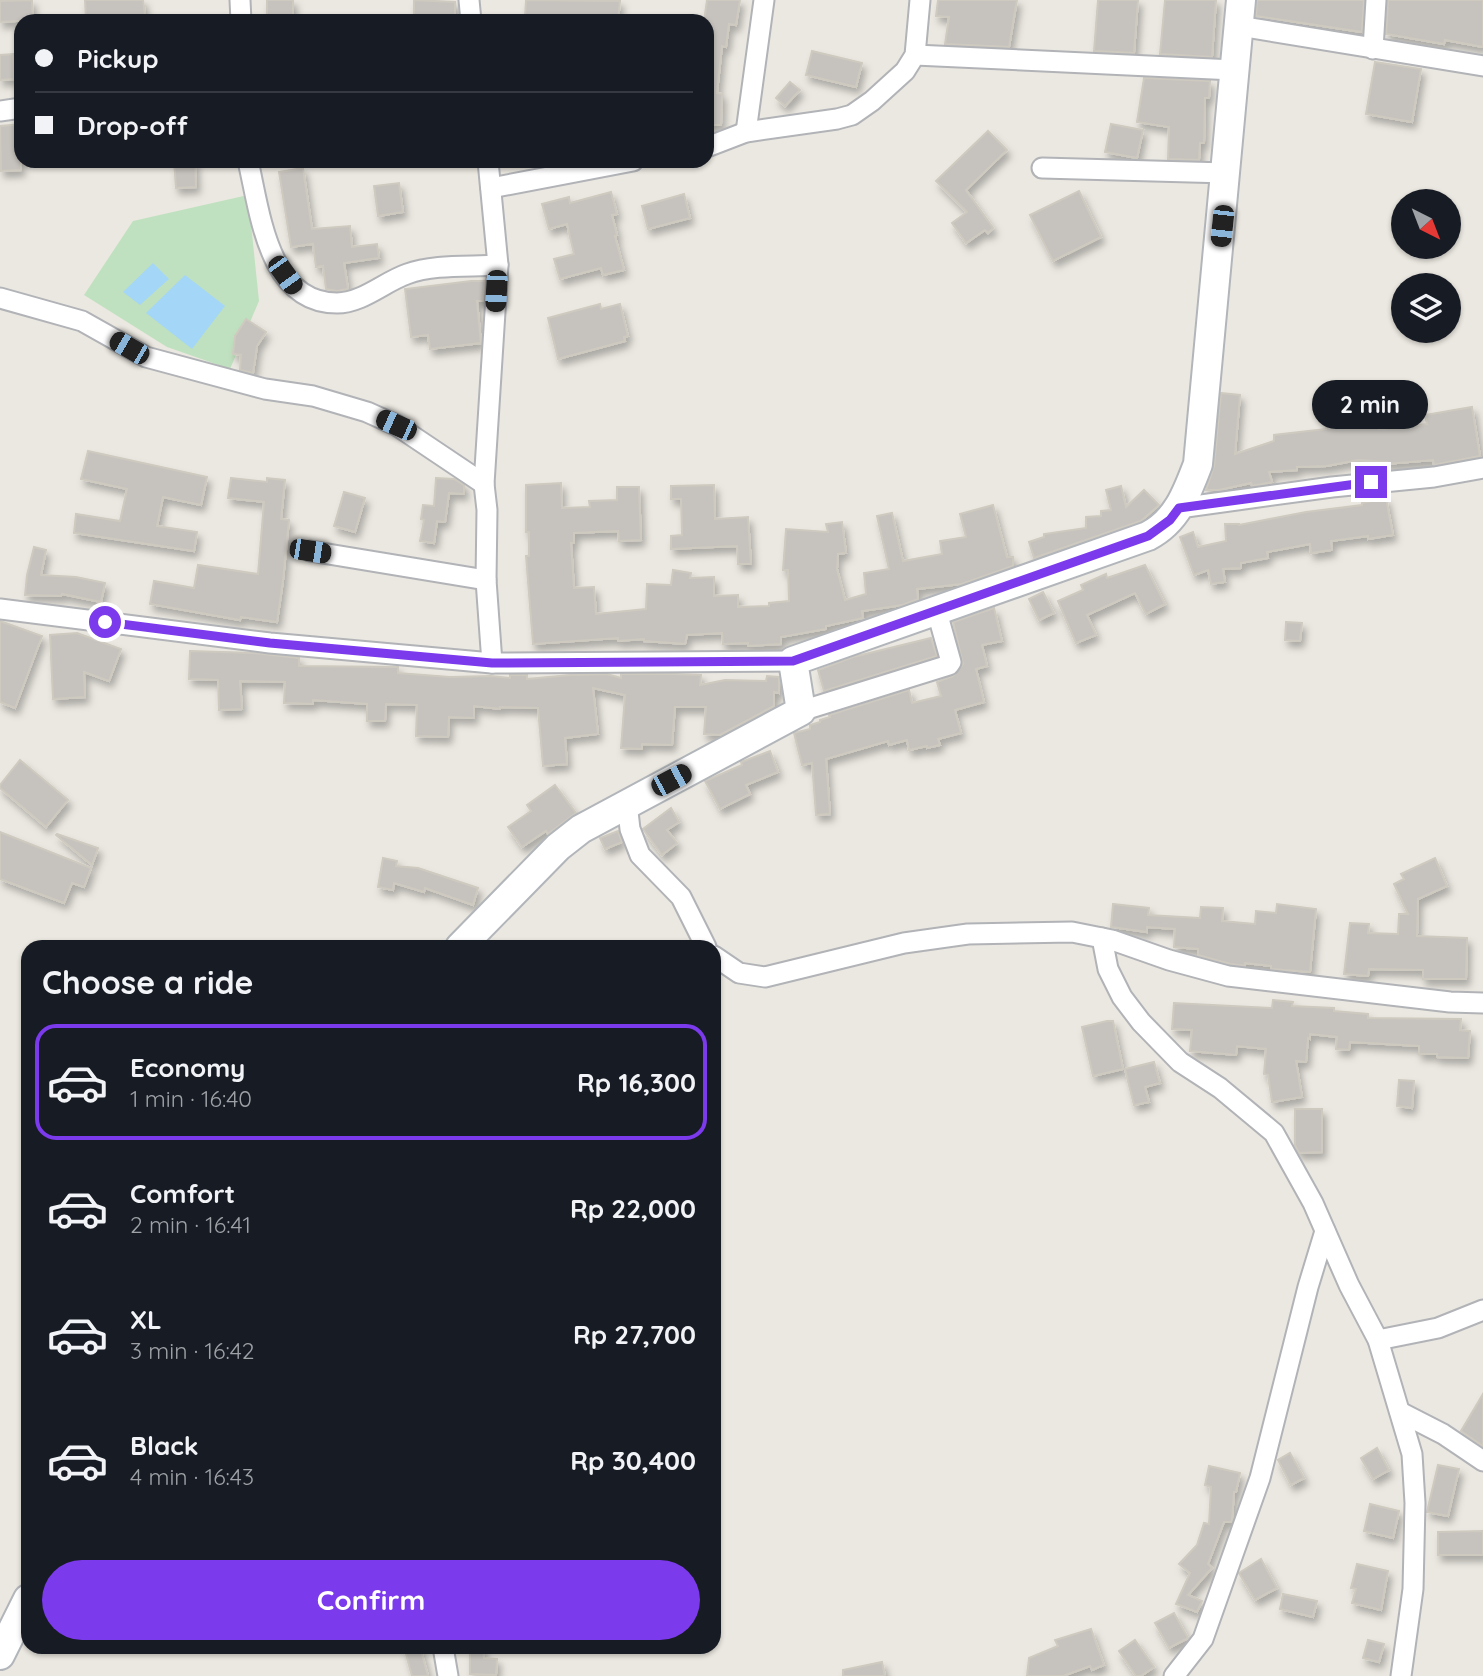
<!DOCTYPE html>
<meta charset="utf-8">
<style>
body{margin:0;font-family:Quicksand,sans-serif;background:#20242c;color:#f1f3f6;height:100vh;display:flex;flex-direction:column;font-size:26px;white-space:nowrap}
*{box-sizing:border-box;margin:0}
p{font-size:23px;color:#9ea1a6}
.icon{flex:none;width:38px;height:38px;fill:none;stroke:currentColor;stroke-width:2;stroke-linecap:round;stroke-linejoin:round}
.map{position:relative;flex:1;overflow:hidden}
.side{position:absolute;left:21px;top:940px;width:700px;height:714px;display:flex;flex-direction:column;background:#171b24;border-radius:21px;box-shadow:0 2px 5px #0004}
.side>*{flex:none}
.top-card{position:absolute;left:14px;top:14px;width:700px;height:154px;border-radius:21px;box-shadow:0 2px 5px #0004;display:grid;align-content:center;height:154px;padding:0 21px;background:#171b24}
.needle{width:46px;rotate:138deg}
.controls{position:absolute;left:1391px;top:189px;display:grid;gap:14px}
.controls a{display:grid;place-items:center;width:70px;height:70px;border-radius:50%;background:#171b24;box-shadow:0 2px 5px #0004;font-size:35px}
.end{position:absolute;width:32px;height:32px;margin:-16px;border:9px solid #7c3aed;background:#fff;box-shadow:0 0 0 4px #fff}
.from{border-radius:50%}
.bubble{position:absolute;height:49px;border-radius:24px;background:#171b24;box-shadow:0 2px 5px #0004;font-size:23px;font-weight:700;line-height:49px;text-align:center}
.car{position:absolute;width:21px;height:42px;margin:-21px -10px;border-radius:9px;box-shadow:0 0 5px 2px #0007;background:linear-gradient(#222 24%,#8ab4d8 0 40%,#222 0 76%,#8ab4d8 0 86%,#222 0)}
.top-card b{display:flex;align-items:center;gap:24px;height:66px;font-size:26px}
.top-card b+b{border-top:2px solid #363941}
.top-card i{width:18px;height:18px;background:#f1f3f6}
ul{padding:0;list-style:none}
li{display:flex;align-items:center;gap:21px;height:116px;margin:0 14px 10px;padding:0 7px;border:4px solid transparent;border-radius:21px}
li div{flex:1}
li b{display:block;font-size:26px}
li em{font-style:normal;font-weight:700}
li.selected{border-color:#7c3aed}
li>.icon{width:63px;height:63px;stroke-width:1.5}
h2{padding:0 21px;font-size:32px;line-height:84px}
.button{display:flex;gap:14px;margin-top:auto;padding:14px 21px}
.button a{flex:1;height:80px;border-radius:42px;background:#7c3aed;color:#fff;font-size:28px;font-weight:700;line-height:80px;text-align:center}
.map>svg:first-child{display:block}
.green{fill:#c0e1bf}
.water{fill:#a4d6f7}
.building{fill:#c6c3be;stroke:#cfcac0;stroke-width:2;filter:url(#shadow)}
.lines{fill:none;stroke-linecap:round;stroke-linejoin:round}
.street-casing{stroke:#b1b3b7;stroke-width:23}
.secondary-casing{stroke:#b2b6ba;stroke-width:32}
.street{stroke:#fff;stroke-width:19}
.secondary{stroke:#fff;stroke-width:28}
.route{stroke:#7c3aed;stroke-width:9}
</style>
<div class="map">
<svg width="1483" height="1676" viewBox="0 0 1483 1676">
<defs>
<filter id="shadow"><feDropShadow dx="3.5" dy="6" stdDeviation="3.5" flood-color="#0004"/></filter>
</defs>
<rect width="100%" height="100%" fill="#ebe8e1"/>
<path class="green" d="M248,195L259,301L230,369L167,347L84,295L133,221Z"/>
<g class="water">
<path d="M153,263L169,279L140,305L123,292Z"/>
<path d="M185,275L225,306L192,349L146,313Z"/>
</g>
<g class="building">
<path d="M32,0L33,20L0,22V1Z"/>
<path d="M85,0H143L146,21H86Z"/>
<rect x="267" y="0" width="26" height="21"/>
<path d="M414,0L455,2V18H441V21H414Z"/>
<path d="M526,0L620,1L618,21H564V18L525,17Z"/>
<path d="M707,0H740L736,25L729,24L726,47L722,46L717,93L722,94L721,125H707V21H704Z"/>
<path d="M938,0H1017L1009,47L945,44L949,17L936,16Z"/>
<path d="M1098,0H1138L1134,53L1094,51Z"/>
<path d="M1165,0H1216L1212,57L1160,54Z"/>
<path d="M1257,0H1364L1362,32L1256,16Z"/>
<path d="M1388,0H1483V47L1445,40L1444,44L1386,34Z"/>
<path d="M812,51L862,63L856,87L806,75Z"/>
<path d="M13,54L14,79L0,80V55Z"/>
<path d="M1375,62L1421,69L1412,122L1366,114Z"/>
<path d="M1144,78L1210,81L1209,98H1205L1204,143H1200L1199,160L1168,159L1169,127L1137,122Z"/>
<path d="M790,82L800,90L785,106L776,98Z"/>
<path d="M21,124V170L1,171L0,126Z"/>
<path d="M1111,124L1143,130L1137,158L1105,152Z"/>
<path d="M988,131L1007,150L966,190L993,228L988,233L985,230L966,243L952,223L967,212L936,181Z"/>
<path d="M174,161H195L196,187L176,188Z"/>
<path d="M303,168L312,229L350,226L352,247L377,244L379,258L344,263L348,289L337,291L326,289L323,266L316,267L313,244L291,247L279,172Z"/>
<path d="M399,183L403,212L378,216L374,186Z"/>
<path d="M1079,191L1101,237L1053,261L1030,215Z"/>
<path d="M611,192L617,214L612,215L617,235L615,236L624,270L603,275L601,268L560,279L554,259L574,254L567,224L549,229L542,204L569,197L570,203Z"/>
<path d="M684,194L690,218L648,229L642,206Z"/>
<path d="M471,281H485L483,301H477L481,343L430,349L428,335L411,337L405,289Z"/>
<path d="M600,304L601,309L620,304L628,336L624,337L625,341L558,359L548,318Z"/>
<path d="M246,319L266,332L257,346L253,373L240,370L241,355L233,354L235,336Z"/>
<path d="M1221,393L1240,395L1235,454L1274,441V435L1326,429L1321,401L1337,398L1340,413L1380,415L1379,429L1427,424L1425,415L1472,407L1480,456L1434,465L1433,460L1387,464V462L1358,460L1327,466L1297,467V470L1269,472L1272,482L1268,483L1252,486L1251,483L1219,490H1206L1214,466Z"/>
<path d="M88,451L207,477L201,505L163,497L157,526L197,532L194,551L74,533L76,514L120,521L127,489L81,479Z"/>
<path d="M231,478L267,482V478L285,480L281,519L289,520L283,581L277,622L241,617L240,620L150,604L154,581L194,588L198,565L258,574L264,502L228,498Z"/>
<path d="M436,478L454,479L464,485V494L449,493L445,522L437,521L434,543L420,541L424,520L421,519L423,505L434,506Z"/>
<path d="M561,483L562,508L590,507L589,501L617,500V487H639L641,540L619,541L618,531L574,533V543H571L574,588L594,587L596,614L646,609L647,584L671,585L673,570L691,573L690,578L714,577V596L738,595V607L769,606V603L789,601L788,570H783L786,529L828,532L826,524L842,522L846,553L838,554L837,569L845,600L866,594L864,573L889,569L877,516L892,513L903,561L942,554L940,541L966,537L960,514L993,505L1007,557H1013V566L962,584L917,589L918,599L903,605L862,611L863,618L826,626V629L781,637V644L748,646V643L723,644L722,633L687,635L685,644L644,641V639L618,641V638L533,644L526,556H529V532H526V485Z"/>
<path d="M714,485L715,519L748,517L751,564H738L737,546L671,549V536L682,535L681,499H671V486Z"/>
<path d="M1121,486L1126,507L1144,490L1159,505L1141,521L1034,558L1029,542L1044,537V534L1086,528V517L1101,516V511L1111,510L1106,490Z"/>
<path d="M344,492L365,498L355,532L334,526Z"/>
<path d="M1386,498L1393,535L1368,539V536L1331,541L1332,550L1311,553L1310,544L1267,552L1268,558L1241,563V568L1223,569L1225,582L1211,584L1208,570L1194,575L1180,537L1193,532L1198,547L1226,541L1225,524H1239V525L1306,512L1362,505V503Z"/>
<path d="M34,547L46,550L41,575L76,577L105,583L101,602L62,594L61,596L25,595L27,575Z"/>
<path d="M1145,565L1165,604L1146,614L1135,593L1087,615L1096,635L1076,643L1058,601L1083,590L1081,585L1106,574L1107,578Z"/>
<path d="M1043,592L1054,613L1039,620L1029,599Z"/>
<path d="M994,608L1002,641L982,645L987,666L976,669L984,702L955,710L961,733L938,739L940,745L927,748V746L909,750L907,740L889,745L888,741L826,759L830,814L816,815L812,763L802,765L794,733L810,729V725L820,722V720L830,717L829,715L909,690L912,703L941,696L937,682L953,676L963,664L953,622Z"/>
<path d="M0,621L42,636L15,708L0,702Z"/>
<path d="M1286,622L1302,623L1300,641L1285,640Z"/>
<path d="M77,633L121,649L109,681L84,672L85,697L53,699L50,635Z"/>
<path d="M931,638L937,656L824,691L818,670L853,657Z"/>
<path d="M190,651L255,653L299,658V666L398,667V673L450,677L491,676L510,678V675H527V679L570,675L607,674L621,678V674H675L701,675L700,685L725,680L766,681L767,676L779,677V693L774,692V706L720,735L704,734L706,707H675L672,745L642,744V749L621,748L625,695L593,688L598,734L565,738L567,764L543,766L538,708L500,707V709L474,706V718L449,717L448,737L416,736L417,705L386,704L385,721H367V704L313,700V704L284,703L285,682L240,681L242,709L219,710L218,680L189,679Z"/>
<path d="M770,751L778,772L746,785L750,794L720,809L705,781L742,765L741,762Z"/>
<path d="M20,760L68,800L46,827L0,788V785Z"/>
<path d="M555,785L576,813L548,834L546,831L522,847L508,827L531,811L527,805Z"/>
<path d="M671,808L679,822L667,830L677,843L662,855L643,829Z"/>
<path d="M618,831L622,842L605,849L600,838Z"/>
<path d="M0,832L91,868L84,887L72,883L64,903L0,879Z"/>
<path d="M57,834L98,848L92,865L56,835Z"/>
<path d="M383,858L397,861L396,866L418,868L478,888L473,905L425,888L424,892L394,883L393,890L378,887Z"/>
<path d="M1435,858L1447,886L1418,899L1417,936L1467,938L1466,979H1423V970L1369,969L1368,976L1344,974L1350,923L1369,924L1368,933L1398,934L1399,914H1408L1394,884L1404,879L1401,874Z"/>
<path d="M1113,904L1149,908L1148,915L1200,918L1201,907L1223,908L1222,921L1255,924L1256,911L1276,913L1277,904L1316,909L1310,972L1271,969V966L1245,963V966L1230,964L1198,955V949L1174,947L1175,929L1147,927V932L1111,927Z"/>
<path d="M1273,1000L1293,1002L1292,1006L1334,1008V1011L1368,1014V1018L1461,1019L1460,1030L1470,1031L1468,1058L1437,1057V1054H1419V1046L1350,1042L1349,1050L1336,1049L1337,1037L1310,1034V1039L1308,1038L1306,1062L1296,1061L1302,1097L1272,1102L1268,1075L1264,1074L1266,1049L1237,1046L1236,1055L1190,1051L1192,1030L1172,1029L1174,1003L1272,1008Z"/>
<path d="M1107,1021H1113L1123,1069L1093,1076L1082,1027Z"/>
<path d="M1154,1062L1160,1083L1145,1087L1149,1102L1134,1105L1125,1069Z"/>
<path d="M1399,1080L1414,1081L1412,1108L1397,1106Z"/>
<path d="M1295,1109H1322V1152L1299,1153L1295,1145Z"/>
<path d="M1483,1394V1446L1461,1431Z"/>
<path d="M1377,1448L1389,1470L1373,1479L1361,1458Z"/>
<path d="M1290,1453L1304,1478L1291,1485L1278,1460Z"/>
<path d="M1438,1465L1459,1469L1448,1516L1427,1512Z"/>
<path d="M1209,1466L1240,1473L1236,1492H1234L1232,1520L1231,1522H1224L1208,1564L1212,1568L1188,1595L1202,1601L1197,1612L1176,1604L1190,1573L1179,1564L1197,1545L1204,1523L1209,1524L1211,1487L1205,1485Z"/>
<path d="M1370,1504L1399,1511L1393,1538L1364,1531Z"/>
<path d="M1483,1531V1555H1438V1532Z"/>
<path d="M1261,1559L1277,1588L1255,1600L1239,1573Z"/>
<path d="M1357,1564L1388,1571L1381,1610L1352,1603L1356,1589L1351,1588Z"/>
<path d="M1283,1594L1317,1601L1313,1617L1280,1609Z"/>
<path d="M1174,1613L1188,1638L1169,1648L1155,1623Z"/>
<path d="M1091,1629L1104,1665L1092,1670L1090,1666L1063,1676H1027L1029,1658L1058,1646L1055,1640Z"/>
<path d="M1135,1640L1154,1667L1141,1676H1136L1119,1651Z"/>
<path d="M1368,1640L1384,1644L1379,1662L1363,1658Z"/>
<path d="M404,1647H420L428,1676H412Z"/>
<path d="M470,1647H483L484,1658L497,1659L496,1675L470,1674Z"/>
<path d="M882,1662L885,1676H843V1670Z"/>
</g>
<g class="lines">
<g class="street-casing">
<g id="street">
<path d="M240,0L241,21"/>
<path d="M469,0L471,21"/>
<path d="M1239,26L1483,66"/>
<path d="M1373,49L1376,0"/>
<path d="M915,55L1234,70"/>
<path d="M0,111L21,108"/>
<path d="M746,132L764,0"/>
<path d="M707,147L746,132L837,119L852,115L872,101L905,71L915,55L920,0"/>
<path d="M248,161C260,212 268,303 337,303C362,303 384,282 407,274C434,264 469,267 498,265"/>
<path d="M488,161L498,265L484,484L487,510L486,580L492,663"/>
<path d="M1042,168L1227,173"/>
<path d="M491,188L633,161"/>
<path d="M0,298L82,321L146,357L265,389L313,396L367,412L396,425L484,484"/>
<path d="M1179,508L1332,487L1434,477L1483,468"/>
<path d="M310,551L486,580"/>
<path d="M0,609L270,643L492,663L793,661"/>
<path d="M801,711L949,665L951,662L937,612"/>
<path d="M627,803L630,829L640,855L681,897L706,947"/>
<path d="M1102,938L1108,969L1122,997L1141,1022L1180,1062L1220,1088L1274,1133L1313,1203L1349,1285L1378,1340L1412,1454L1415,1503L1413,1589L1401,1676"/>
<path d="M714,956L739,973L765,977L904,943L968,934L1072,932L1112,940L1169,960L1228,976L1450,1002L1483,1003"/>
<path d="M1378,1340L1438,1328L1483,1310"/>
<path d="M1400,1412L1443,1434L1483,1461"/>
<path d="M443,1647L448,1676"/>
<path d="M1174,1676L1203,1639L1260,1478L1308,1287L1325,1231"/>
</g>
</g>
<g class="secondary-casing">
<g id="secondary">
<path d="M460,947L558,847L581,829L801,711L793,661L1148,536C1177,521 1187,493 1198,464L1241,0"/>
<path d="M0,1655L28,1599"/>
</g>
</g>
<use href="#street" class="street"/>
<use href="#secondary" class="secondary"/>
</g>
<g class="lines">
<path class="route" d="M105,622L270,643L492,663L793,661L1148,536L1170,520L1179,508L1371,482"/>
</g>
</svg>
<div class="controls">
<a><svg class="needle" viewBox="-14 -14 28 28"><path d="M0-13l5 13h-10z" fill="#e53935"/><path d="M0 13l5-13h-10z" fill="#9ea1a6"/></svg></a>
<a><svg class="icon" aria-label="layers" viewBox="0 0 24 24"><path d="M12 4l9 5-9 5-9-5zM3 14l9 5 9-5"/></svg></a>
</div>
<i class="end from" style="left:105px;top:622px"></i>
<i class="end" style="left:1371px;top:482px"></i>
<div class="bubble" style="left:1312px;top:380px;width:116px">2 min</div>
<i class="car" style="left:1222px;top:226px;rotate:186deg"></i>
<i class="car" style="left:285px;top:275px;rotate:144deg"></i>
<i class="car" style="left:496px;top:291px;rotate:183deg"></i>
<i class="car" style="left:129px;top:348px;rotate:300deg"></i>
<i class="car" style="left:396px;top:425px;rotate:294deg"></i>
<i class="car" style="left:310px;top:551px;rotate:99deg"></i>
<i class="car" style="left:671px;top:780px;rotate:62deg"></i>
<div class="top-card">
<b><i class="from"></i>Pickup</b>
<b><i></i>Drop-off</b>
</div>
<section class="side">
<h2>Choose a ride</h2>
<ul>
<li class="selected"><svg class="icon" aria-label="car" viewBox="0 0 24 24"><path d="M5 17H2v-5l4-1 3-4h7l3 4 3 1v5h-3M9 17h6M6 11h13"/><circle cx="7" cy="17" r="2"/><circle cx="17" cy="17" r="2"/></svg><div><b>Economy</b><p>1 min · 16:40</p></div><em>Rp 16,300</em></li>
<li><svg class="icon" aria-label="car" viewBox="0 0 24 24"><path d="M5 17H2v-5l4-1 3-4h7l3 4 3 1v5h-3M9 17h6M6 11h13"/><circle cx="7" cy="17" r="2"/><circle cx="17" cy="17" r="2"/></svg><div><b>Comfort</b><p>2 min · 16:41</p></div><em>Rp 22,000</em></li>
<li><svg class="icon" aria-label="car" viewBox="0 0 24 24"><path d="M5 17H2v-5l4-1 3-4h7l3 4 3 1v5h-3M9 17h6M6 11h13"/><circle cx="7" cy="17" r="2"/><circle cx="17" cy="17" r="2"/></svg><div><b>XL</b><p>3 min · 16:42</p></div><em>Rp 27,700</em></li>
<li><svg class="icon" aria-label="car" viewBox="0 0 24 24"><path d="M5 17H2v-5l4-1 3-4h7l3 4 3 1v5h-3M9 17h6M6 11h13"/><circle cx="7" cy="17" r="2"/><circle cx="17" cy="17" r="2"/></svg><div><b>Black</b><p>4 min · 16:43</p></div><em>Rp 30,400</em></li>
</ul>
<div class="button"><a>Confirm</a></div>
</section>
</div>
